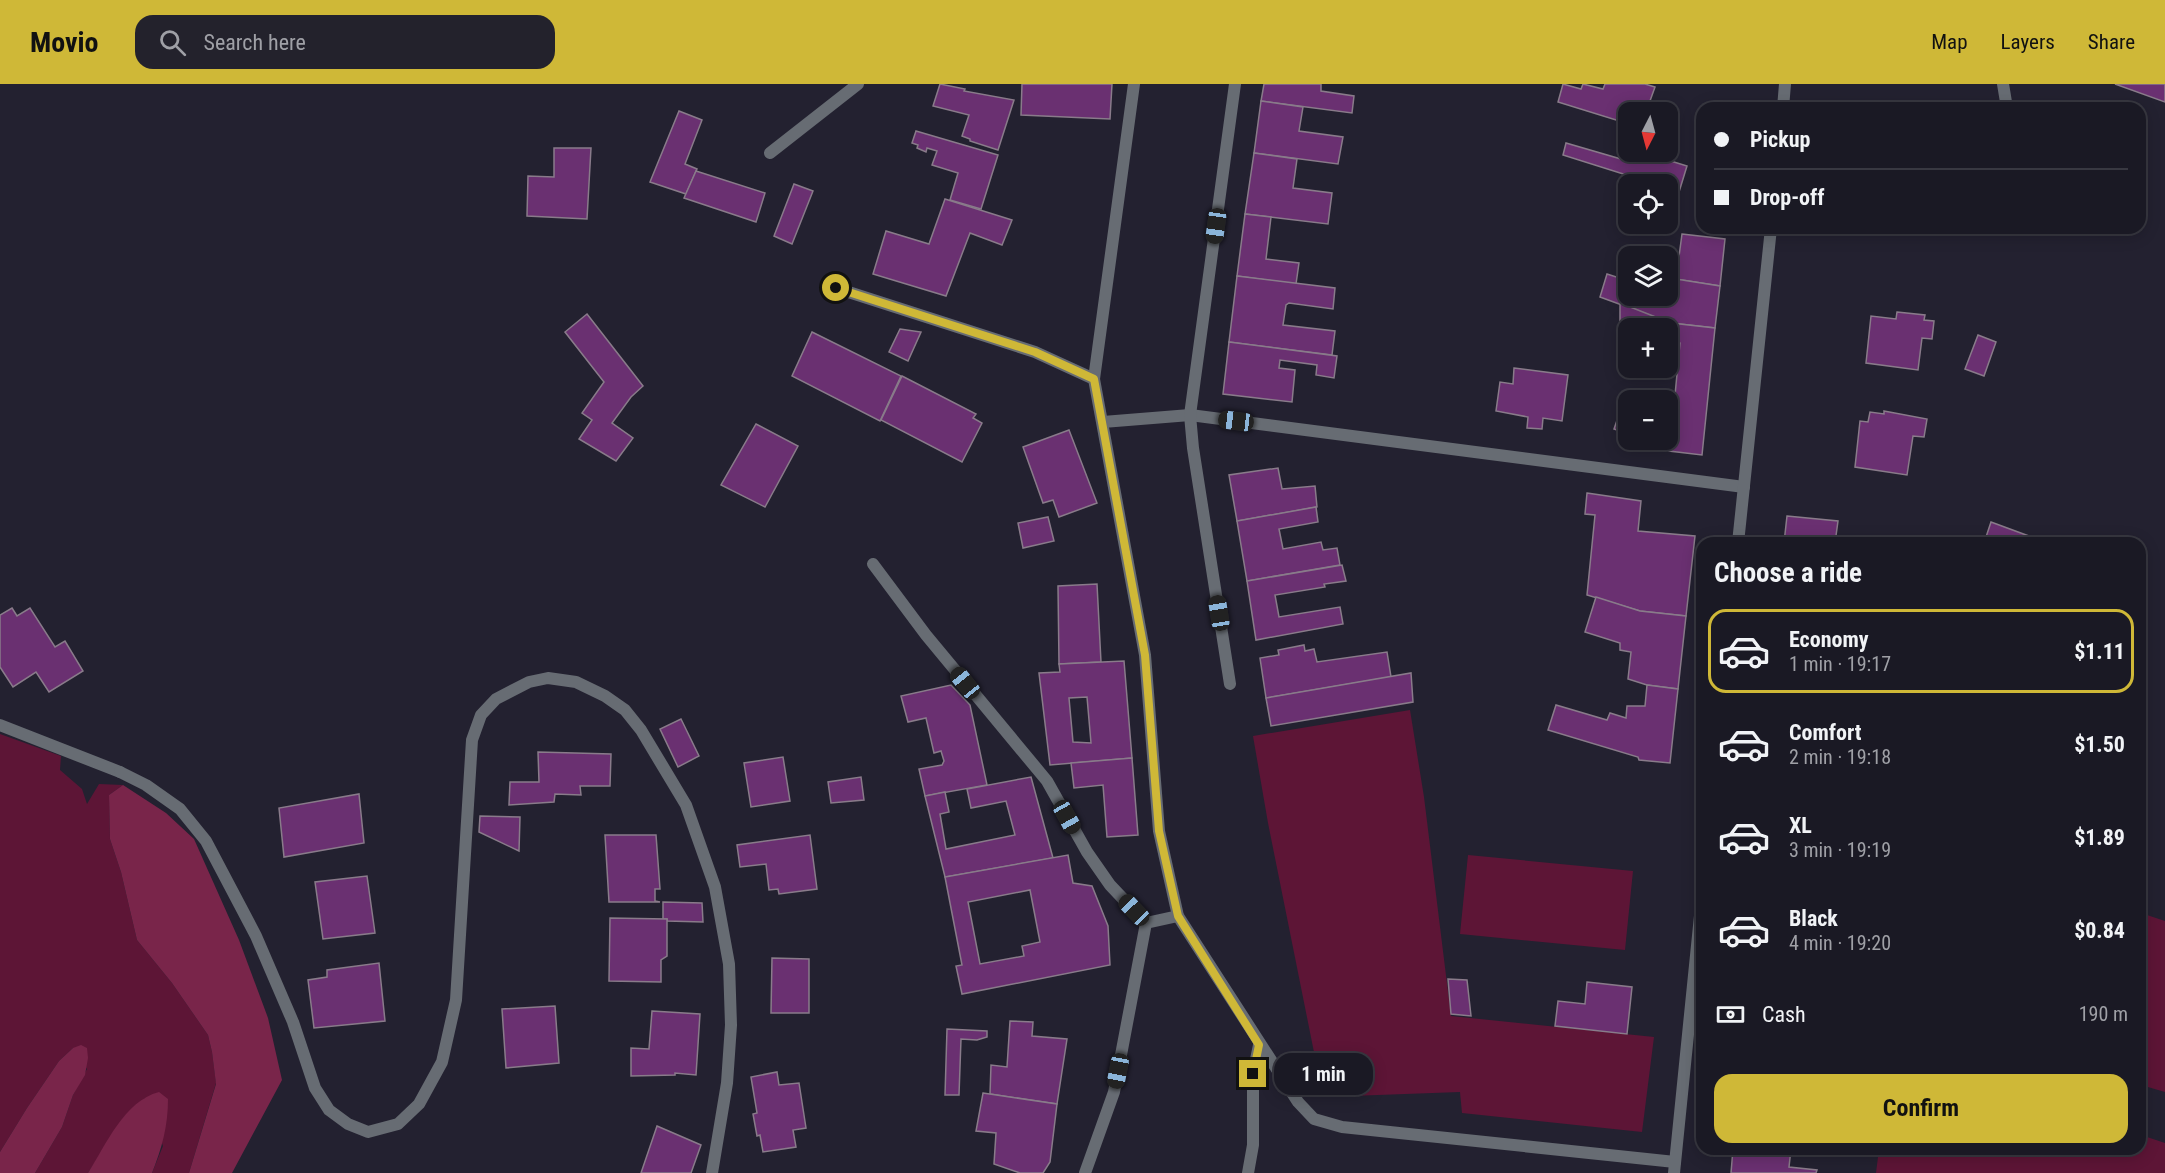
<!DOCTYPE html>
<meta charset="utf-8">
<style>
body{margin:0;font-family:"Roboto Condensed",sans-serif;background:#23222c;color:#f1f3f6;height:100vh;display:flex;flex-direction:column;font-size:22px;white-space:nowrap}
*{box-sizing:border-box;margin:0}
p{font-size:20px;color:#9fa0a6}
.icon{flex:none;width:33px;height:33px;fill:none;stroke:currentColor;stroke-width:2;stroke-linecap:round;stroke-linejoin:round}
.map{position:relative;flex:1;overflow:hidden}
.sheet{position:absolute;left:1696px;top:453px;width:450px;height:618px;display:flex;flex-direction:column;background:#1a1924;border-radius:18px;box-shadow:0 3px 15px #0003,0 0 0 2px #383841}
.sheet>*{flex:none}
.hud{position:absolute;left:1696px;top:18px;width:450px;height:132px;border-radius:18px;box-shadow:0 3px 15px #0003,0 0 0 2px #383841;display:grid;align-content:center;height:132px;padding:0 18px;background:#1a1924}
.needle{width:39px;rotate:186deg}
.controls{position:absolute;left:1618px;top:18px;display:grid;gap:12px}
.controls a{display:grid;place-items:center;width:60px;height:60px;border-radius:12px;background:#1a1924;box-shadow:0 3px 15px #0003,0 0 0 2px #383841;font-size:30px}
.end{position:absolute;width:27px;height:27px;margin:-14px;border:8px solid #cfb837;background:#111;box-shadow:0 0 0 3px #111}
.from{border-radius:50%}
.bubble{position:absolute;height:42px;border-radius:18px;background:#1a1924;box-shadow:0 3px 15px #0003,0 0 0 2px #383841;font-size:20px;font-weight:700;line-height:42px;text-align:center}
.car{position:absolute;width:18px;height:36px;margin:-18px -9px;border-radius:8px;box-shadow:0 0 4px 2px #0007;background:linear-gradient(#222 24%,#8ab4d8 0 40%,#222 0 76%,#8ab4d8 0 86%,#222 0)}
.hud b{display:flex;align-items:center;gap:21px;height:57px;font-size:22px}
.hud b+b{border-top:2px solid #383841}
.hud i{width:15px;height:15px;background:#f1f3f6}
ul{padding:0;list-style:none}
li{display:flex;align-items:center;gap:18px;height:84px;margin:0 12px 9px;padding:0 6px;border:3px solid transparent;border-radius:18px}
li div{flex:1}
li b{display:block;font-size:22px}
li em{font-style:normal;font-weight:700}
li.active{border-color:#cfb837}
li>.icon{width:54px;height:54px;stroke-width:1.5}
h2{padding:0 18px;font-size:27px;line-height:72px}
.pay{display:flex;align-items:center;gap:15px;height:66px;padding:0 18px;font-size:22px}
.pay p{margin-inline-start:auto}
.cta{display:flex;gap:12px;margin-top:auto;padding:12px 18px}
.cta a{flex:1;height:69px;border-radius:18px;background:#cfb837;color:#111;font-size:24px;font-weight:700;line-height:69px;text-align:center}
header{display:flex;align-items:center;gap:36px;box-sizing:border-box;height:84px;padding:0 30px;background:#cfb837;color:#111}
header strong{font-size:28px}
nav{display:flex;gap:33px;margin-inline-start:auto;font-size:21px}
.search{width:420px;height:54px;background:#23222c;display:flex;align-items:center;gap:15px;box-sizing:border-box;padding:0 21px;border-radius:18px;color:#9fa0a6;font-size:22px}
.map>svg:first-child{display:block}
.green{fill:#5d1536}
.forest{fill:#79254a}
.building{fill:#6a3071;stroke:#897b8a;stroke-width:1.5;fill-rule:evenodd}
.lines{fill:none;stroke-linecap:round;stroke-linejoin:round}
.service{stroke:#676c73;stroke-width:12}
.minor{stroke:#676c73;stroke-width:12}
.tertiary{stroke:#676c73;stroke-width:12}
.route{stroke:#cfb837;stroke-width:8}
</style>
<header>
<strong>Movio</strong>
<div class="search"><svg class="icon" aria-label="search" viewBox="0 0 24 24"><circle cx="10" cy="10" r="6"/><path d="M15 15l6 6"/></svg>Search here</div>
<nav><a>Map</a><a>Layers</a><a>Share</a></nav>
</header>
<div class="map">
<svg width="2165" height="1089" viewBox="0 0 2165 1089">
<rect width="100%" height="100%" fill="#232130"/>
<g class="green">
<path d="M1410,626L1424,713L1451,932L1654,953L1642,1048L1462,1029L1460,1008L1323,1013L1268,739L1253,652Z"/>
<path d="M0,650L61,672L60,686L82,705L87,720L99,700L123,701L109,711L110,755L121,788L137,856L172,899L208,951L212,968L216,999L189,1089H152L163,1062L145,1014L124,1033L88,1089H35L62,1043L73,1011L87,985L73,964L59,977L27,1024L0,1068Z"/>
<path d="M1468,771L1633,787L1625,866L1460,850Z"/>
<path d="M2141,829L2165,837V1008L2141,1001Z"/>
<path d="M2141,1051L2165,1059V1089H1876L1879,1065H2140Z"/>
</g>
<g class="forest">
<path d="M123,701L166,729L194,755L239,856L268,934L282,996L232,1089H189L216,1000L212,968L208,951L172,899L137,856L121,788L110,755L109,711Z"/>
<path d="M81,961L87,964L88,974L85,991L73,1011L62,1043L35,1089H0V1068L27,1024L59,977L73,964Z"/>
<path d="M159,1008L168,1015C168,1042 162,1064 152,1089H88C106,1061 124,1017 159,1008Z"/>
</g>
<g class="building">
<path d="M940,0L965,5L964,7L1014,16L998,66L970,57V55L962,52L969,31L933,22Z"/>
<path d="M1022,0H1112L1110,35L1021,31Z"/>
<path d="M1264,0H1321V7L1354,12L1352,29L1261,17Z"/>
<path d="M1563,0L1581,5L1583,0L1603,5L1605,0H1645L1655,3L1646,28H1629V40L1558,18Z"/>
<path d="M2115,0H2165V18Z"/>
<path d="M1261,17L1303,23L1299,47L1343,53L1338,80L1254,69Z"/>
<path d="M679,27L702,36L685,80L697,85L686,110L650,98Z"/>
<path d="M916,47L998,71L981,125L950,116L958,89L932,81L937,67L927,64L926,68L917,64L918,61L912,59Z"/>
<path d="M1626,57H1629V68H1664L1661,74L1687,82L1679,108L1668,104V100H1655L1563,71L1566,59L1621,75Z"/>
<path d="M554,64H591L587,135L527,132L528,92L554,93Z"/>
<path d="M1254,69L1297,75L1293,104L1332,109L1328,140L1245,130Z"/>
<path d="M696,87L765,109L756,138L684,114Z"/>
<path d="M794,100L813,107L792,160L774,152Z"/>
<path d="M945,115L1012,136L1002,161L970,149L946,212L873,190L886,147L929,160Z"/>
<path d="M1245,130L1271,133L1266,175L1299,179L1296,200L1237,192Z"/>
<path d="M1682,150L1725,155L1720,202L1676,195Z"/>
<path d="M1607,190L1629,197V212H1668V210L1674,212L1676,195L1720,202L1715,244L1671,239L1600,213Z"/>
<path d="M1237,192L1335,204L1333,225L1289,219L1286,221L1283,241L1335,247L1332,271L1229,258Z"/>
<path d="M1620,219L1671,239L1715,244L1702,371L1669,367V364L1645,356H1668V316H1665L1666,311H1675L1680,259L1668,255V244H1638L1620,238Z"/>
<path d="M1897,228L1925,231L1924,236L1934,237L1932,255L1922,254L1918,286L1866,279L1871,232L1896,235Z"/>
<path d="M587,230L643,302L631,313L612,339L633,354L616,377L579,355L592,336L582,329L604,298L565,248Z"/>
<path d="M900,245L921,248L908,277L889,268Z"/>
<path d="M812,248L901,292L880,337L792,292Z"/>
<path d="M1978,251L1996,258L1984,292L1965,285Z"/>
<path d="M1229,258L1337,272L1334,294L1316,291L1317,281L1280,276L1279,284L1295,286L1292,318L1223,310Z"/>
<path d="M1514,284L1568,291L1562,337L1543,334L1542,345L1527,344L1528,333L1496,327L1500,298L1513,300Z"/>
<path d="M902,292L976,330L973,334L982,339L962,378L881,336Z"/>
<path d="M1623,319L1629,322V350L1614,345Z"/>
<path d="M1884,327L1927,335L1924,353L1913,352L1907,391L1855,383L1860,337L1868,338L1870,328L1884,330Z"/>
<path d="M756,340L798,362L765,423L721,401Z"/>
<path d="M1069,346L1097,419L1059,433L1053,416L1043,419L1023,363Z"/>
<path d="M1278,384L1282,405L1315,402L1317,423L1237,437L1229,391Z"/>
<path d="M1587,409L1641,417L1638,447L1695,452L1686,532L1640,527L1587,511L1595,431L1585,430Z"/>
<path d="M1316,423L1318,438L1279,445L1283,465L1321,458L1323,466L1337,464L1340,481L1247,497L1237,437Z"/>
<path d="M1787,432L1838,437L1835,459H1784Z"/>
<path d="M1048,433L1054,457L1023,464L1018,439Z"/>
<path d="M1991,438L2048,459H1984Z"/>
<path d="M1342,481L1346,497L1324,500L1325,503L1275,511L1279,533L1340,523L1343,540L1256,556L1247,497Z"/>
<path d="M1097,500L1101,578L1059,580L1058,502Z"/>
<path d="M1596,513L1640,527L1686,532L1678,605L1647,601L1628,595L1631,568L1620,566V559L1585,548Z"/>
<path d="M12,524L17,532L30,524L55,563L65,557L83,587L49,608L36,588L13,603L0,583V531Z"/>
<path d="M1304,561L1305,567L1314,565L1317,578L1387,568L1391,593L1266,614L1260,574L1279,571L1278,566Z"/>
<path d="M1124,577L1132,674L1050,681L1039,589L1060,588L1059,580ZM1087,613L1091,659L1073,658L1069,614Z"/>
<path d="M1411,589L1413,618L1271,642L1266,614Z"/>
<path d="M951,601L970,621L987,701L925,712L919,685L942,681L944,677L941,667L934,669L926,634L908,638L901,612Z"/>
<path d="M1647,601L1678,605L1670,679L1639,676L1638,673L1548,646L1556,621L1607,636L1610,629L1626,634L1627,622H1645Z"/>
<path d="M681,635L699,672L678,683L660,645Z"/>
<path d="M538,668L611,670L610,702H580L581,711L555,710L554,718L509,721L510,698H539Z"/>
<path d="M783,673L790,717L751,723L744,679Z"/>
<path d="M1132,674L1138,751L1107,753L1103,701L1074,704L1071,679Z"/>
<path d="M861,693L864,716L831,719L828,698Z"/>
<path d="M1031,693L1053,774L945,793L925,712L945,708L949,728L940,730L946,765L1015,751L1006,717L971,724L967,705Z"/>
<path d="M359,710L364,759L284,773L279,724Z"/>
<path d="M480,732L520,733L519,767L479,748Z"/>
<path d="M605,751H656L660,805H655V817L660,818H609Z"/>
<path d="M810,751L817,805L779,810L778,805L769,806L766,780L740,783L737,761Z"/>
<path d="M1068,771L1073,799L1092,802L1108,842L1110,881L962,910L956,882L962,881L945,793ZM1030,806L1040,858L1022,862L1024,872L980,880L968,818Z"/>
<path d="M367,792L375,849L323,855L315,798Z"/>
<path d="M663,818L702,819L703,838L667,837V835H663Z"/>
<path d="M610,834L667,835V872L661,876V898L609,897Z"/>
<path d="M772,874L809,875V929H771Z"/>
<path d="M379,879L385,937L314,944L308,896L327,893V886Z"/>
<path d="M1448,895L1467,896L1471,932L1451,930Z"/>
<path d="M1587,898L1632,903L1627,950L1555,942L1558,917L1585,920Z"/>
<path d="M555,922L559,979L506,984L502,925Z"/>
<path d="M652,927L700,930L696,991L675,989V991L631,992V964L649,965Z"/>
<path d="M1010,937L1033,938L1032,952L1067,955L1057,1020L990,1010L991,981L1007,983Z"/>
<path d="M947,945L987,947V953L977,956L961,955L959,1011H945Z"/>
<path d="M777,988L779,1001L799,999L806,1044L793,1046L796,1063L763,1068L760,1051L757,1052L753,1030L757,1029L751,993Z"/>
<path d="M983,1009L1057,1020L1050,1078L1043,1089H1020L994,1080L996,1049L976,1047Z"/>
<path d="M657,1042L701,1061L691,1089H641Z"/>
<path d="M1733,1065H1791L1789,1083L1817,1086L1816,1089H1731Z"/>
</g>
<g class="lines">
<g class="service">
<path d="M2003,0L2007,24"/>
<path d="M0,641L120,688"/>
</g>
<g class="minor">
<path d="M1134,0L1094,295L1145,571L1159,747L1178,832L1298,1018L1314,1035L1342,1043L1675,1078"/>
<path d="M770,69L858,0"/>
<path d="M836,204L1035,268L1094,295"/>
<path d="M1103,338L1190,331L1744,403"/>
<path d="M873,480L926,551L1047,697L1087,768L1110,801L1146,839"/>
<path d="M1230,600L1193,364L1190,331L1235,0"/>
<path d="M120,688L146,701L180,725L206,757L256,852L293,938L315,1004L329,1026L348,1040L368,1048L398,1040L419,1020L442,978L456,916L472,656L481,631L496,615L529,598L548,594L576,598L605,612L625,626L641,646L686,721L715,803L729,880L731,941L727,999L712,1089"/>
<path d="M1085,1089L1114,1008L1146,839L1178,832"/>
<path d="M1248,1089L1253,1061V990L1259,961"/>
</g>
<g class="tertiary">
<path d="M1783,24L1785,0"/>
<path d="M1738,459L1771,144"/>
<path d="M1674,1089L1702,812"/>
</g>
</g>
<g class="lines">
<path class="route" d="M836,204L1035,268L1094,295L1145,571L1159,747L1178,832L1259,961L1253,990"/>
</g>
</svg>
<div class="controls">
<a><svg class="needle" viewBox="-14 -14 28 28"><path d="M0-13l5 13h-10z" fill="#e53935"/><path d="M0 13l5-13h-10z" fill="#9fa0a6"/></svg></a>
<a><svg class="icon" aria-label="locate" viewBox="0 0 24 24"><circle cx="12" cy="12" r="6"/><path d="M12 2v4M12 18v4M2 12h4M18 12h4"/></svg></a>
<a><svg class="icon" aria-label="layers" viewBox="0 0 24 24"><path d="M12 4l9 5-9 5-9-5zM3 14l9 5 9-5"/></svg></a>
<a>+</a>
<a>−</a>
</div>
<i class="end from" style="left:836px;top:204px"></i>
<i class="end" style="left:1253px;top:990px"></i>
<div class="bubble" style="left:1274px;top:969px;width:99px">1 min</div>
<i class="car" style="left:1216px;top:142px;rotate:188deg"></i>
<i class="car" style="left:1236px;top:337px;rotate:277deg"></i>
<i class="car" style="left:1219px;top:529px;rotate:351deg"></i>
<i class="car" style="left:965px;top:599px;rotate:321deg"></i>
<i class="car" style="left:1067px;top:733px;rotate:151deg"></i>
<i class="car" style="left:1134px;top:826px;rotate:316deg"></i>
<i class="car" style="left:1118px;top:987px;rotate:191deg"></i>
<div class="hud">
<b><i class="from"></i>Pickup</b>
<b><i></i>Drop-off</b>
</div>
<section class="sheet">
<h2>Choose a ride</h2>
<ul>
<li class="active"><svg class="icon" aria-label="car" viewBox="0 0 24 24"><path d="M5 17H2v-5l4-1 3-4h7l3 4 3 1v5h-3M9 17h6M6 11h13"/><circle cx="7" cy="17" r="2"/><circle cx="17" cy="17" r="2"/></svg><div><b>Economy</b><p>1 min · 19:17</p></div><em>$1.11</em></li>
<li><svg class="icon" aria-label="car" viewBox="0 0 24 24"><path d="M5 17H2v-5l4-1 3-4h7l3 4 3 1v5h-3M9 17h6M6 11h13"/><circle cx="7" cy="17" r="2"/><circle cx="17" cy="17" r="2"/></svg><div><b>Comfort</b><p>2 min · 19:18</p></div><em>$1.50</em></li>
<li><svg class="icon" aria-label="car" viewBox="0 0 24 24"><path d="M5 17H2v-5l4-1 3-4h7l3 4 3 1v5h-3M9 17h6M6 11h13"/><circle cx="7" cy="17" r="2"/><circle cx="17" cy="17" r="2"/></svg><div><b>XL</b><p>3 min · 19:19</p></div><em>$1.89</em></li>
<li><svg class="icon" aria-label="car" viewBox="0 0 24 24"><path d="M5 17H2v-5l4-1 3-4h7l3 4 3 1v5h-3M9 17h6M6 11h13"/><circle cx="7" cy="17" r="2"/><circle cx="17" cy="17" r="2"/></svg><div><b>Black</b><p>4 min · 19:20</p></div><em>$0.84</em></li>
</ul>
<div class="pay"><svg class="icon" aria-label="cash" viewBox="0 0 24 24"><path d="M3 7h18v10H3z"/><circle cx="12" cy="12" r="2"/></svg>Cash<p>190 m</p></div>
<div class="cta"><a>Confirm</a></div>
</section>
</div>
